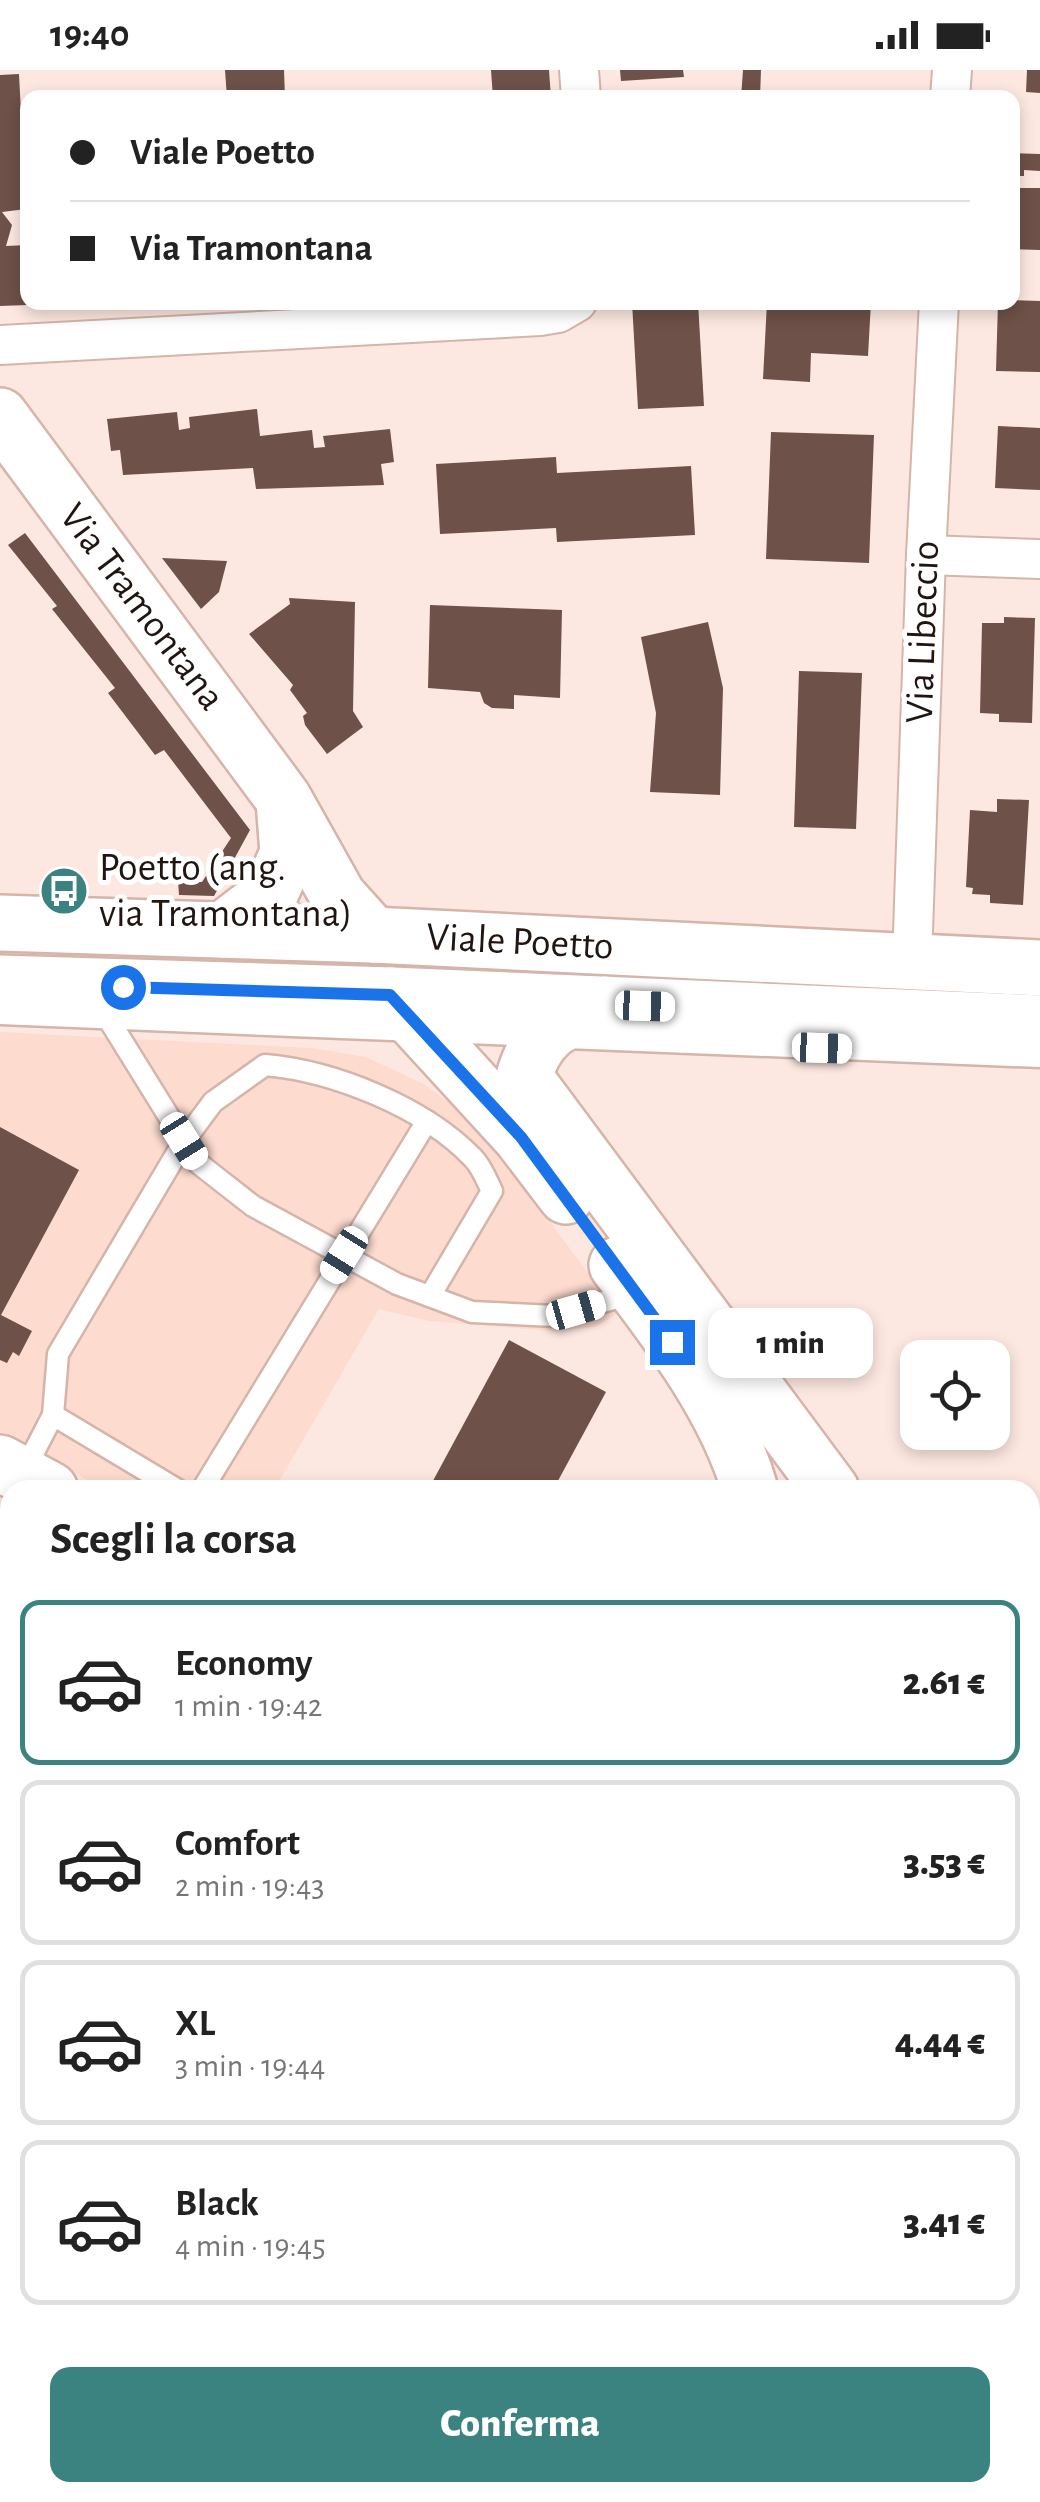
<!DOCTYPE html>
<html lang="it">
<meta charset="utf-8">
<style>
body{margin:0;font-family:"Alegreya Sans",sans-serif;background:#f6f6f6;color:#222;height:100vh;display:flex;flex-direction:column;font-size:38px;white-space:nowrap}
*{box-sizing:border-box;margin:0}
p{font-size:32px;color:#767676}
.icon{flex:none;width:55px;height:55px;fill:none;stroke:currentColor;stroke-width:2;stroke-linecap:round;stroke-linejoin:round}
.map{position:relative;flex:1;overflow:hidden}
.side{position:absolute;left:0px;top:1410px;width:1040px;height:1022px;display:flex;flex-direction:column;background:#fff;border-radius:30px 30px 0 0;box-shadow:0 5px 15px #0003}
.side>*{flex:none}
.hud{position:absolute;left:20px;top:20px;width:1000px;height:220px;border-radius:20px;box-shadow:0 5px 15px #0003;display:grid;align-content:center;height:220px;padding:0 50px;background:#fff}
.tools{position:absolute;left:900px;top:1270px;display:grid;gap:20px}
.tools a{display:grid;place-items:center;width:110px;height:110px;border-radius:20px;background:#fff;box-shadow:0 5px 15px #0003;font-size:50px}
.end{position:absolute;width:45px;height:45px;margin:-22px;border:12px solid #1a73e8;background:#fff;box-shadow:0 0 0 5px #fff}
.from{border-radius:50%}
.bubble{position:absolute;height:70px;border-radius:20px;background:#fff;box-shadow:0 5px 15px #0003;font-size:32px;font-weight:800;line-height:70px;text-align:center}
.car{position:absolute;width:30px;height:60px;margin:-30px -15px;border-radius:12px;box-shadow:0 0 8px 2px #0007;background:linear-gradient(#fff 24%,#345 0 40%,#fff 0 76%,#345 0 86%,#fff 0)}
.hud b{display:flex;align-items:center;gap:35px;height:95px;font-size:38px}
.hud b+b{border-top:2px solid #e0e0e0}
.hud i{width:25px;height:25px;background:#222}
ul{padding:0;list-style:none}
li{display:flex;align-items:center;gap:30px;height:165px;margin:0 20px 15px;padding:0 30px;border:5px solid #e0e0e0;border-radius:20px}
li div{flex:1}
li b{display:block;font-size:38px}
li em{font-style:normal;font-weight:800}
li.active{border-color:#3b8380}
li>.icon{width:90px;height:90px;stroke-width:1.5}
h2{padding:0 50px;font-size:45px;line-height:120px}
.primary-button{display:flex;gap:20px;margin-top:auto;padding:20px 50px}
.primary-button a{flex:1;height:115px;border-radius:20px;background:#3b8380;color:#fff;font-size:40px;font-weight:800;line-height:115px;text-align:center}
.status{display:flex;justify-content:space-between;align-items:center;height:70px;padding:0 50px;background:#fff;direction:ltr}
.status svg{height:28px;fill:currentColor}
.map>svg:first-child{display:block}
.built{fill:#fddbcf}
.grass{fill:url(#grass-dots)}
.building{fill:#6e5148}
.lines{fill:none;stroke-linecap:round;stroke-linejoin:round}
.lane-casing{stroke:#d5b4a9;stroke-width:25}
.street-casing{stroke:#d5b4a9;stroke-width:42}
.secondary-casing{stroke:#d5b4a9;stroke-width:60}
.highway-casing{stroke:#d5b4a9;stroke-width:60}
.path{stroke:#968680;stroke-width:6;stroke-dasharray:5 5;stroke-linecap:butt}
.lane{stroke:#fff;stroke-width:20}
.street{stroke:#fff;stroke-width:38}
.secondary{stroke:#fff;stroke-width:55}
.highway{stroke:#fff;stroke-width:55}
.route{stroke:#1a73e8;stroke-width:12}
.labels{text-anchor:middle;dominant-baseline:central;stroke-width:10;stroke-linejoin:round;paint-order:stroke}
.street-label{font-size:40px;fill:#201511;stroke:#fff}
.poi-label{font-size:40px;fill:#201511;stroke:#fff;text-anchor:start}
</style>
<div class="status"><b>19:40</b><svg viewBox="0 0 49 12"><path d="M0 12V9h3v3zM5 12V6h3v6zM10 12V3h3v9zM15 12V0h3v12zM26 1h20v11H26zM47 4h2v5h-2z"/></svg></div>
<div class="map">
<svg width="1040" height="2432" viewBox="0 0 1040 2432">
<defs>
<pattern id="grass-dots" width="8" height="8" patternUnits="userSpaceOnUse" patternTransform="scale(2.5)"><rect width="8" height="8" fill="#d7beb6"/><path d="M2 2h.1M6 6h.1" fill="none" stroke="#b8a29b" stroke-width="1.8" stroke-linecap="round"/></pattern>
</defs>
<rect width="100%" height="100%" fill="#fde8e1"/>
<path class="built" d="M0,962L312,978L366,987L424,1014L464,1044L494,1077L618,1243L596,1257L552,1261L429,1251L379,1239L274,1420H105L0,1361Z"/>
<path class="grass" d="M1040,2270V2432H790L800,2422H1030V2273Z"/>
<g class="building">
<path d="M225,0H284L285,28H227Z"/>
<path d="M491,0H549L551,28H493Z"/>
<path d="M620,0H683L684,7L621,11Z"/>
<path d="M743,0H761L760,28H741Z"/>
<path d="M1027,0H1040V23L1026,22Z"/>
<path d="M19,4L26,139L2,142L12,155L6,176L28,175V235L0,236V5Z"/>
<path d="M1012,83L1040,84V101L1024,100V106H1012Z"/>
<path d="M1012,118H1040V180L1012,179Z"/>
<path d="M1012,230L1040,231V302L996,301L998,232Z"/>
<path d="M632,232H698L704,336L638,339Z"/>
<path d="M767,232H871L868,286L811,283L810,312L763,309Z"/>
<path d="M257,339L260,366L312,360L314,378L325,377L323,366L390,359L394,392L381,394L384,415L256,419L253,398L123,405L120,380L111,381L107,349L177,342L179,360L190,358L189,347Z"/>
<path d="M998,356L1040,358V420L995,418Z"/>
<path d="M771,362L874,365L869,493L766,489Z"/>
<path d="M556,387L557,403L691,396L695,465L557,472L556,458L440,464L436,394Z"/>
<path d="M25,463L250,760L214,826L179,825L178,811L202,812L231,768L164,680L155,685L108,623L115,618L52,539L57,536L8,475Z"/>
<path d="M162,488L227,491L219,522L201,539Z"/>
<path d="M289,528L355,532L353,641L363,657L327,684L305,655L303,646L307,643L290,620L293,615L249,564L290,534Z"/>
<path d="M430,535L562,540L560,628L514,625V639L492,638L484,633L480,622L428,618Z"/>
<path d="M1004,547L1035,548L1032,653L999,652V644L980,643L982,553H1004Z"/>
<path d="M708,552L723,618L720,725L650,722L656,643L641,567Z"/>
<path d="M799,601L862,603L856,759L794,757Z"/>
<path d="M997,729L1029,730L1023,835L990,833V825L972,824L973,818L966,817L970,740L997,742Z"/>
<path d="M0,1057L79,1100L1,1245L32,1261L19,1286L13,1282L7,1293L0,1290Z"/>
<path d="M509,1270L606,1322L553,1420H428Z"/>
<path d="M7,1679L10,1683V1787L0,1775V1685Z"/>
<path d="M0,2157L10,2158V2222L0,2221Z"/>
<path d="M0,2415L10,2416V2422H140L139,2432H0Z"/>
</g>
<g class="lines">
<g class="lane-casing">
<g id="lane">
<path d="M104,942L184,1071L213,1032L265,995C334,1001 424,1037 473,1088C482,1097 487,1111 492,1121L430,1226"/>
<path d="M0,944L538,966"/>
<path d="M566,968L1040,987"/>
<path d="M53,1345L178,1420"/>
<path d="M23,1403L53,1345L58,1284L184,1071L198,1093L253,1136L397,1214L472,1242L554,1246L631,1224"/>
<path d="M202,1420L427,1051"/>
</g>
</g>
<g class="street-casing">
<g id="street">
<path d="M579,0L581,28"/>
<path d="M950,28L952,0"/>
<path d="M0,275L540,246L558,243L577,232"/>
<path d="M926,485L1040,489"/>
<path d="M912,891L926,485L939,232"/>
<path d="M0,1970L10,1983"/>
<path d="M0,2047L10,2043"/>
</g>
</g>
<g class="secondary-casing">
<g id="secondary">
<path d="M0,346L283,728L338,826L373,865"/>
<path d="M0,853L373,865L1040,898"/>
<path d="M223,860L270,824L288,783L284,731"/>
<path d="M0,913L391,925L1040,953"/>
<path d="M391,925L521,1067L566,1126"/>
<path d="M605,934C562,953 538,958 524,1007L831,1420"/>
<path d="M617,1195C668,1262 727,1338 750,1420"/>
<path d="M0,1393L50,1420"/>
<path d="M1030,1685L1040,1699"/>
<path d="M1030,2010L1040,1998"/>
<path d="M1030,2135L1040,2148"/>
</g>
</g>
<g class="highway-casing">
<g id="highway">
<path d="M1030,2223L1040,2220"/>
<path d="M602,2432L612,2422"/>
<path d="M722,2432L732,2422"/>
</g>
</g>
<g class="path">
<path d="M0,1458L10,1464"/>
<path d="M1030,1899L1040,1902"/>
</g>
<use href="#lane" class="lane"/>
<use href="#street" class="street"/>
<use href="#secondary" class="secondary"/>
<use href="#highway" class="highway"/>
</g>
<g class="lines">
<path class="route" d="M123,917L390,925L521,1067L672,1272"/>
</g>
<defs>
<g id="bus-disc" transform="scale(2.5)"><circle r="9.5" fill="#3b8380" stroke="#fff"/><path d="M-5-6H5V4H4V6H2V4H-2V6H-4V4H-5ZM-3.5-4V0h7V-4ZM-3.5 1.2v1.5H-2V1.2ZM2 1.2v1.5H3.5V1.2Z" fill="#fff"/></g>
</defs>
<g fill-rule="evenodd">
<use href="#bus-disc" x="64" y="821"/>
</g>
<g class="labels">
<g class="street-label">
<text transform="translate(142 537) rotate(53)">Via Tramontana</text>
<text transform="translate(923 562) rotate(-88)">Via Libeccio</text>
<text transform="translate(520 872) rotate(3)">Viale Poetto</text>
</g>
<g class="poi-label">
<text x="99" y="798">Poetto (ang.<tspan x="99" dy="46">via Tramontana)</tspan></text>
</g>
</g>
</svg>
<div class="tools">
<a><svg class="icon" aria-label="locate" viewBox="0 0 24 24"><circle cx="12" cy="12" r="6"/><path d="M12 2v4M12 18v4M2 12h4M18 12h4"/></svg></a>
</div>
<i class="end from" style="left:123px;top:917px"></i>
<i class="end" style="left:672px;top:1272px"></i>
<div class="bubble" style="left:708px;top:1238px;width:165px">1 min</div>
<i class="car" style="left:645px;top:936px;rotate:92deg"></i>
<i class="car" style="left:822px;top:978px;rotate:92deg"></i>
<i class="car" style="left:184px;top:1071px;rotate:148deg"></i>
<i class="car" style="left:344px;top:1185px;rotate:212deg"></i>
<i class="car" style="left:576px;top:1240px;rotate:74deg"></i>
<div class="hud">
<b><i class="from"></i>Viale Poetto</b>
<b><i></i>Via Tramontana</b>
</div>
<section class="side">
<h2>Scegli la corsa</h2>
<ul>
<li class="active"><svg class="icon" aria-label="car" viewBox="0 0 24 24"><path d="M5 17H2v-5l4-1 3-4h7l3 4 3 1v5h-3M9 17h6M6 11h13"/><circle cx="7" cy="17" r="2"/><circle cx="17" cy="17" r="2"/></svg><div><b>Economy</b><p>1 min · 19:42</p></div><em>2.61 €</em></li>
<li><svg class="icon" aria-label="car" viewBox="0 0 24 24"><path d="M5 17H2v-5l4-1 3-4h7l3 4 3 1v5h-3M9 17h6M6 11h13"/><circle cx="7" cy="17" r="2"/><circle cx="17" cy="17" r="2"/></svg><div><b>Comfort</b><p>2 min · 19:43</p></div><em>3.53 €</em></li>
<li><svg class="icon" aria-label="car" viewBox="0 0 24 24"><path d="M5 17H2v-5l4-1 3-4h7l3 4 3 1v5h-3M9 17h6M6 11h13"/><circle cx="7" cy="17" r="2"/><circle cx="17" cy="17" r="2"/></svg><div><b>XL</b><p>3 min · 19:44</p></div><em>4.44 €</em></li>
<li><svg class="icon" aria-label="car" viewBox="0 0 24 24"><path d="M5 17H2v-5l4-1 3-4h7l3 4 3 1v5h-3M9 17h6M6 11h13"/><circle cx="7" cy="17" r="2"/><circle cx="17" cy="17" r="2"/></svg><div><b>Black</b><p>4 min · 19:45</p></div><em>3.41 €</em></li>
</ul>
<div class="primary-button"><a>Conferma</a></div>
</section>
</div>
